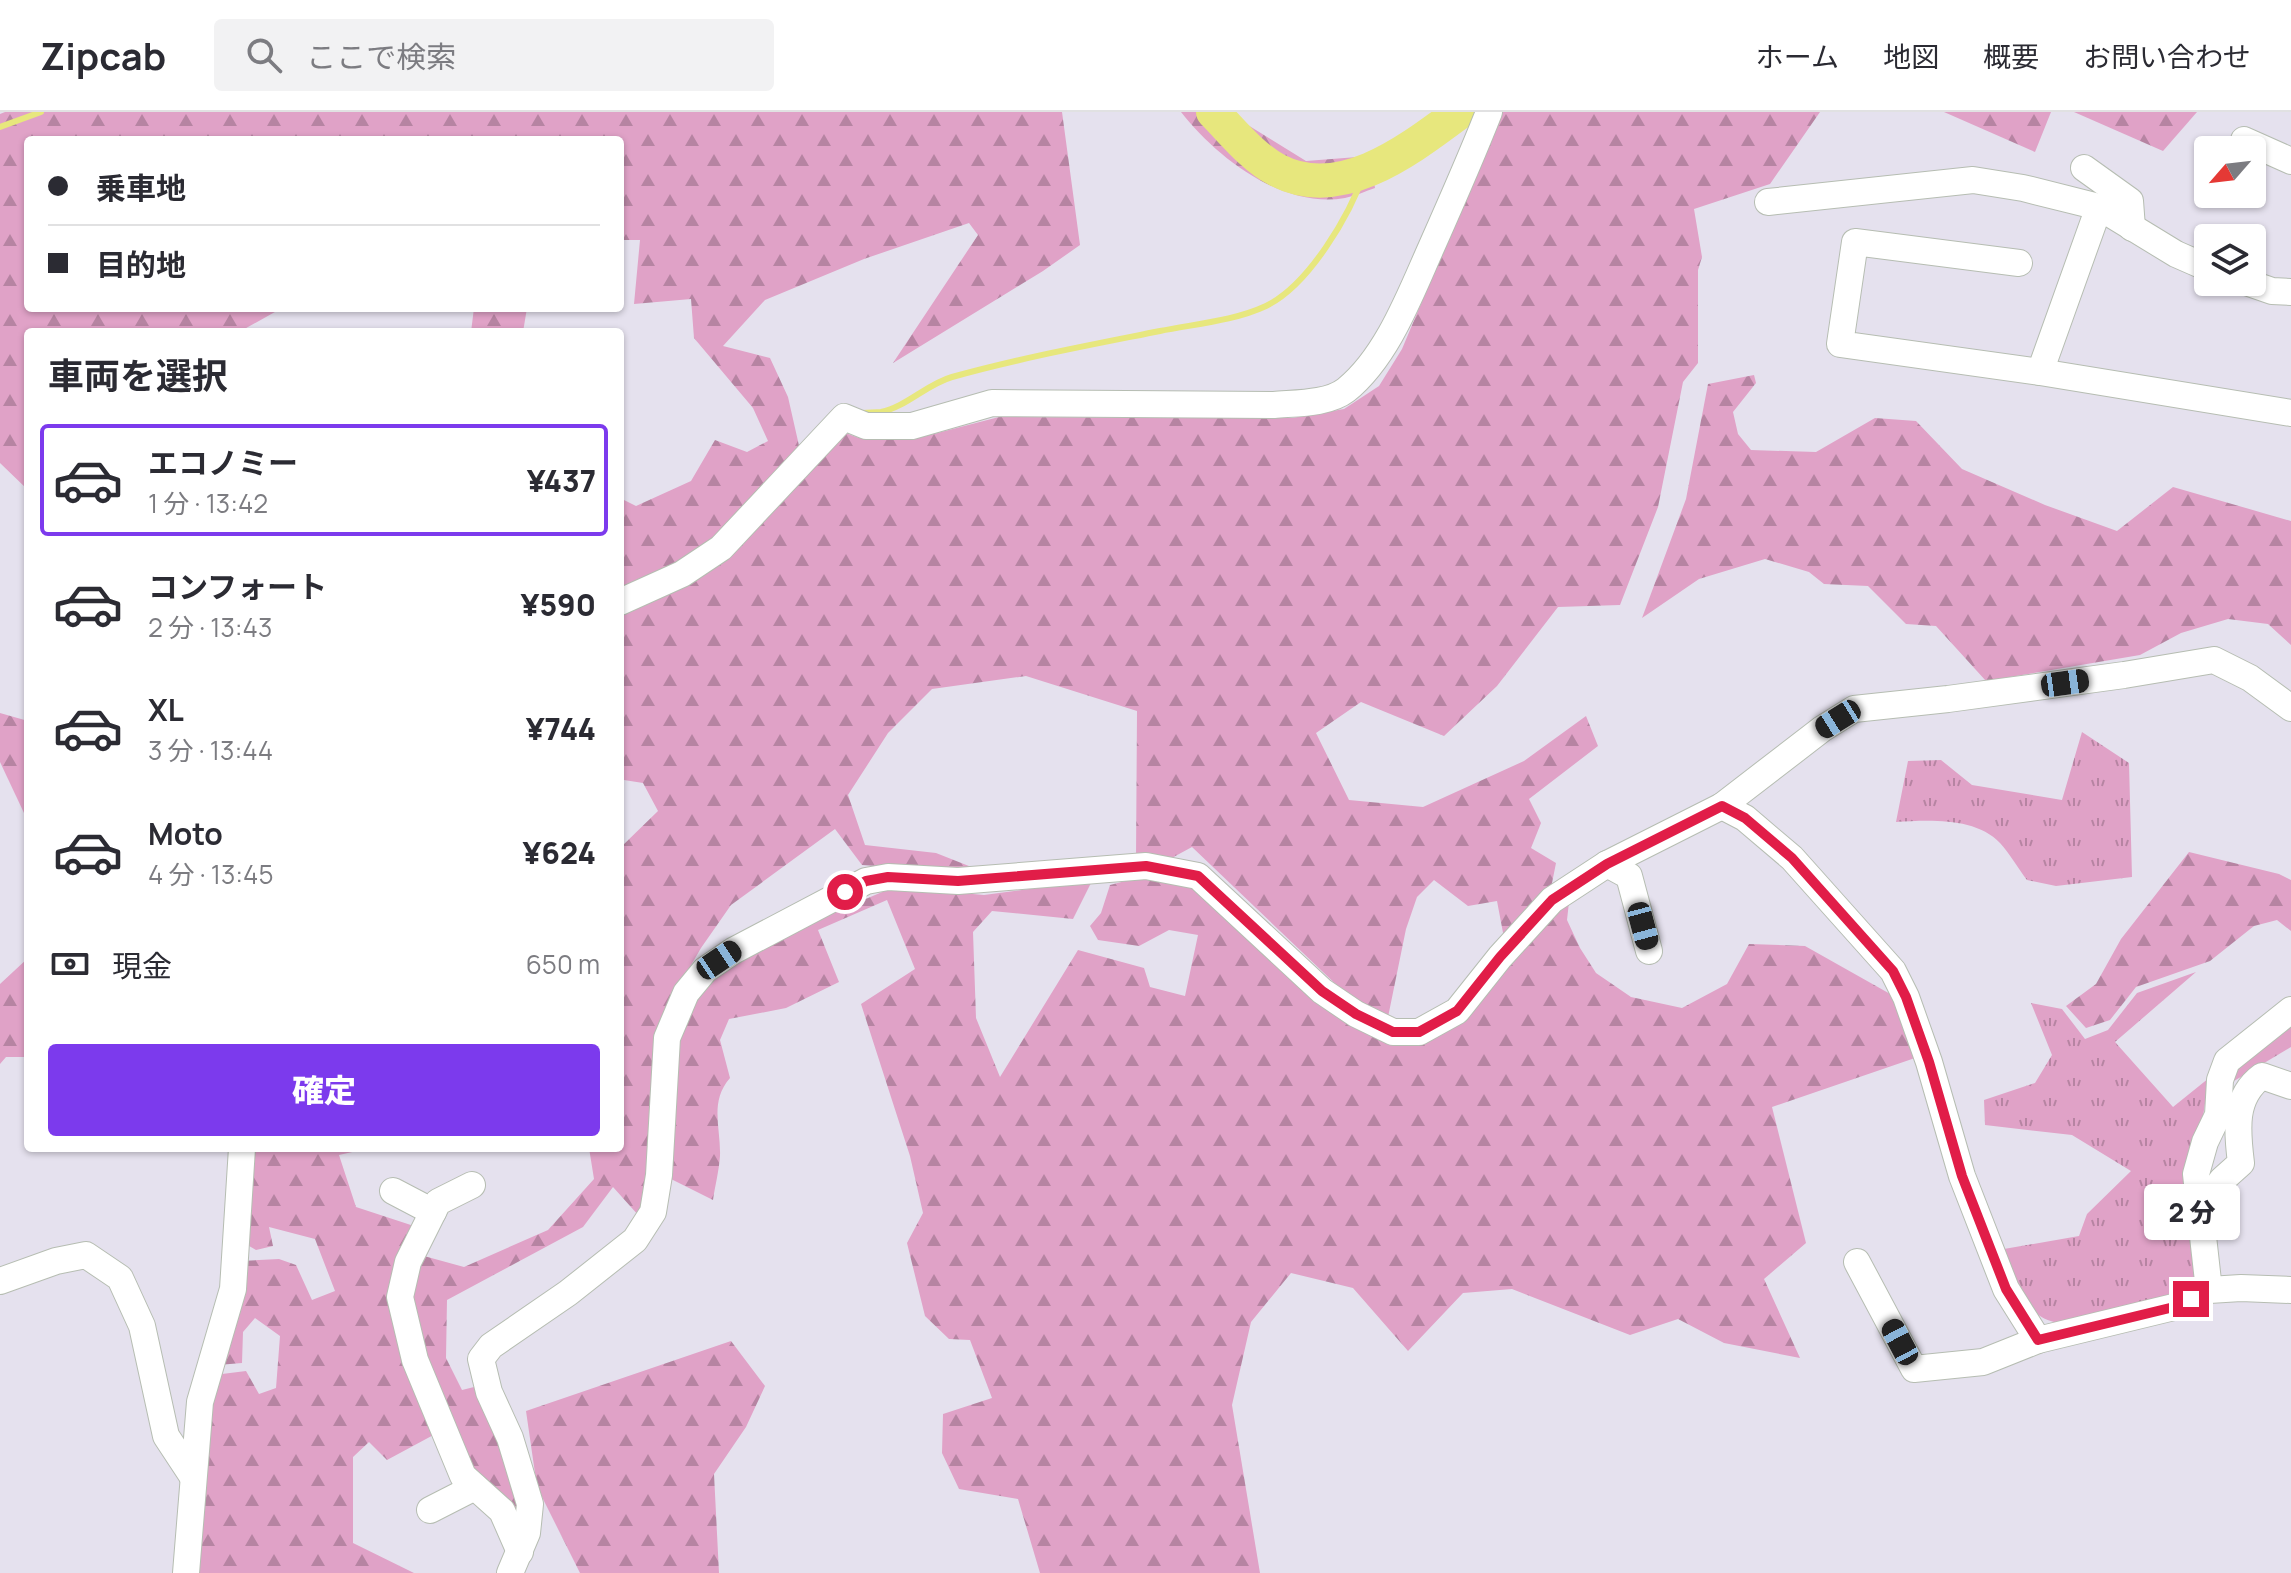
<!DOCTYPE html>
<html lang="ja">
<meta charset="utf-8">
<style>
body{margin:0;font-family:Manrope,"Noto Sans JP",sans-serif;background:#f2f2f3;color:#2b2b33;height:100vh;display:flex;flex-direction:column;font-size:30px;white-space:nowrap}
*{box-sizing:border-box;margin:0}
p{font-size:26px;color:#7c7c81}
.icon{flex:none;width:44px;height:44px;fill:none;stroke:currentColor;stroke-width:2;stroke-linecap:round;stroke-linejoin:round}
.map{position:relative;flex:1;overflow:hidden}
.panel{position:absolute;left:24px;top:216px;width:600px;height:824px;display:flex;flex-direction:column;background:#fff;border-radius:8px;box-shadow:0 2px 6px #0004}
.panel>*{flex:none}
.top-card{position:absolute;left:24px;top:24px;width:600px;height:176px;border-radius:8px;box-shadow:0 2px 6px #0004;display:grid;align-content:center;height:176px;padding:0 24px;background:#fff}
.needle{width:52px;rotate:242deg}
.buttons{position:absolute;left:2194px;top:24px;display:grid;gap:16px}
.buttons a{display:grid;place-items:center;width:72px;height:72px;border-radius:8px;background:#fff;box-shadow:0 2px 6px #0004;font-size:40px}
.end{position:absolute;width:36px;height:36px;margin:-18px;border:10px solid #e11d48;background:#fff;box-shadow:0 0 0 4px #fff}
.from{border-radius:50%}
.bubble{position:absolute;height:56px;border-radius:8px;background:#fff;box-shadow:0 2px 6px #0004;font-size:26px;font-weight:800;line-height:56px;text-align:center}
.car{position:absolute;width:24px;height:48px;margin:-24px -12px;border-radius:10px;box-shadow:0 0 6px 2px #0007;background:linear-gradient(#222 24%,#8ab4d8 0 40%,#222 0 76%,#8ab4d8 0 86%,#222 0)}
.top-card b{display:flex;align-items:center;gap:28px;height:76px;font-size:30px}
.top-card b+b{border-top:2px solid #e1e1e2}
.top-card i{width:20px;height:20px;background:#2b2b33}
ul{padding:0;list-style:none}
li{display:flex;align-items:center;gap:24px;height:112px;margin:0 16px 12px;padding:0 8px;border:4px solid transparent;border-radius:8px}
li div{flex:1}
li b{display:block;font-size:30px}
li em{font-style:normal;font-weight:800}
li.current{border-color:#7c3aed}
li>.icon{width:72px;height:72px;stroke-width:1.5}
h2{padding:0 24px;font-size:36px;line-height:96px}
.pay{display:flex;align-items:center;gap:20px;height:88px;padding:0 24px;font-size:30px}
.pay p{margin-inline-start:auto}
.action{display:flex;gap:16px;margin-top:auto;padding:16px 24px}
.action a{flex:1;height:92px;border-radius:8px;background:#7c3aed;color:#fff;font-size:32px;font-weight:800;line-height:92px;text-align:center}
header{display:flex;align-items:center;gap:48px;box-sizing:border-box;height:112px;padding:0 40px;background:#fff;border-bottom:2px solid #e1e1e2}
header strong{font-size:38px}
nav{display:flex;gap:44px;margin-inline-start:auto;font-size:28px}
.search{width:560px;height:72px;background:#f2f2f3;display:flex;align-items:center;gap:20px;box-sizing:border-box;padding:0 28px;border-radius:8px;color:#7c7c81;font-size:30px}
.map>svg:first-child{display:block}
.grass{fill:url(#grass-tufts)}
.forest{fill:url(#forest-firs)}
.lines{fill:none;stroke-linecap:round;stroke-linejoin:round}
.stream{stroke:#e7e77d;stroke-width:6}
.river{stroke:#e7e77d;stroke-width:34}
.minor-casing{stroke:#b6bdb2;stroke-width:28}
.minor{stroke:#fff;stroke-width:26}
.route{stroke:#e11d48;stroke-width:10}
</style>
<header>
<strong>Zipcab</strong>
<div class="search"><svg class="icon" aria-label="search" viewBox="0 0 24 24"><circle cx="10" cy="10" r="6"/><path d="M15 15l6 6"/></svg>ここで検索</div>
<nav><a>ホーム</a><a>地図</a><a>概要</a><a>お問い合わせ</a></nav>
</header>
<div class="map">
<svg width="2291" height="1461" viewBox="0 0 2291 1461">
<defs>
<pattern id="grass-tufts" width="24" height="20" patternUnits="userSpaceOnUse" patternTransform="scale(2)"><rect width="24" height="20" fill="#e0a2c7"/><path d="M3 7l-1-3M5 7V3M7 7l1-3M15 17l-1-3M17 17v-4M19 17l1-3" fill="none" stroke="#b684a2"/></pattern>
<pattern id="forest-firs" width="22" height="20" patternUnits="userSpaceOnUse" patternTransform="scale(2)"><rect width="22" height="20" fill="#e0a2c7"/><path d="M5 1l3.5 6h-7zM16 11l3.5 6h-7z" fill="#b684a2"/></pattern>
</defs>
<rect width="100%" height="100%" fill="#e5e1ee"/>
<g class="grass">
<path d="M2082,620L2129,651L2132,765L2056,774L2027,768C2018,756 2010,742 2000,731C1976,705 1928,708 1896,710L1908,649L1941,648L1972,673L2062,688Z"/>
<path d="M2196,860L2115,930L2173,995L2209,966L2201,1017L2195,1172C2184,1178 2174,1184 2162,1189C2144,1196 2071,1215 2054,1210C2023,1203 2011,1163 2004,1137L2079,1124L2087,1102L2131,1059L2072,1023L1985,1013L1984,988L2035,971L2052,943L2031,891L2062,897L2085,927L2108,918L2137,881Z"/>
</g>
<g class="forest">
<path d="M5,0H1062L1080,133L1043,159L893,251L978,123L969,111L864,147L765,188L723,234L770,246L788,285L800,338L723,423L678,455L620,481V386L636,394L691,369L715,328L747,340L768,329L753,296L694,226L691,187L634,192L640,128H620V28H28V196H282L239,220H28V378L0,351V2Z"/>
<path d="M1181,0H1235L1243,10L1306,49L1370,44L1375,76C1366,79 1355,84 1345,86C1283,97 1217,46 1181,0Z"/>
<path d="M1499,0H1820L1770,72L1694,97L1702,145L1698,158V251L1683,270L1658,395L1620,493L1558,495L1497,574L1444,624L1361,590L1316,621L1349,688L1423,695L1524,649L1586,604L1598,634L1529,687L1541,711L1531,736L1556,751L1550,781L1504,826L1497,789L1468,794L1434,768L1417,785L1406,817L1387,910L1345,881L1192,735L1168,748L1136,747L1137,599L1026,564L932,577L888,621L848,683L865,733L936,741L979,758H937L862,753L835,717L731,793L701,836L667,895L650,1062L639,1104L613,1075L583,1115L447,1188L446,1246L462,1278L482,1273L523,1388L520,1425L471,1360L426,1259L408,1173L424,1144L464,1155L548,1118L594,1067L589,1036H620V736L658,699L643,671L624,668L620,662V496L684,466L840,319L859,326H918L999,305L1292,306L1344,297L1379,274L1402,237L1488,32Z"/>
<path d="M1944,0H2051L2035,40Z"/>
<path d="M2074,0H2197L2163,39Z"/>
<path d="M474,196H527L523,220H471Z"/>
<path d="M1754,263L1756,271L1733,300L1738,322L1751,338L1816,340L1875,306L1916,309L1962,357L2045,393L2117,419L2173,375L2291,409V533L2268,512L2228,507L2181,521L2140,543L1986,569L1936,514L1906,512L1868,474L1824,472L1809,460L1765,447L1699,467L1642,506L1686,387L1708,272Z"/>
<path d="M0,601L28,609V700L24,701L0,650Z"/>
<path d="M2189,740L2279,762L2291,768V819L2277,808L2254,814L2210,849L2136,875L2110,908L2086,916L2066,894L2096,872L2121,827Z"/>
<path d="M1148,763L1196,775L1417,932L1569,790L1567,808L1580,836L1596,861L1631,885L1682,896L1727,872L1749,832L1805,834L1892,883L1915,946L1772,995L1806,1131L1764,1167L1800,1246L1724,1231L1678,1207L1630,1223L1512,1177L1463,1181L1408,1239L1353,1176L1291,1161L1251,1210L1232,1293L1260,1461H1040L1018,1387L959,1377L942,1341L943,1302L992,1286L970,1228L949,1227L925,1204L907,1131L923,1101L910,1044L861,892L915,857L887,788L818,818L839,870L786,896L729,907L720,928L730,966C709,990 721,1016 720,1044C719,1059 715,1074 713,1088L671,1067L675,932L692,888L713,860L790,819L894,775L984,783L1092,769L1073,807L992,799L973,820L976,906L1000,965L1078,838L1144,856L1150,875L1185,884L1198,823L1169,818L1139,834L1098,828L1090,814L1101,801L1110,773Z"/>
<path d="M28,846V945H6L0,952V872Z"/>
<path d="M2291,911V935L2229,972L2233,953Z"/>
<path d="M248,1036H370L339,1043L356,1095L420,1116L405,1144L439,1320L387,1348L369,1330L353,1345V1431L414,1461H196L214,1263L246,1259L259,1282L276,1276L280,1224L255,1206L243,1220L242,1251L218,1253L241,1149L279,1147L296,1153L312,1188L335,1179L315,1127L269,1115L273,1134L256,1138L244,1131Z"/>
<path d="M731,1229L765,1274L746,1315L714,1362L719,1461H580L537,1375L526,1299Z"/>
</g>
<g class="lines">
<g class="stream">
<path d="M0,15L41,0"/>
<path d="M863,301C869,300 875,301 881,300C906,295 927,272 952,265C1020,246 1090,233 1160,219C1194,212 1234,209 1266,194C1309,173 1350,103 1365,59"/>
</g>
<path class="river" d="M1213,0C1232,19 1252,45 1277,58C1341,92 1410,37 1460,0"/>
<g class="minor-casing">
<g id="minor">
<path d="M2244,28L2291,49"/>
<path d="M2084,56L2130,89L2132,116"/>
<path d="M1768,90L1973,68L2023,76L2099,95L2176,142L2208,156"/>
<path d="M2019,151L1855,130L1840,232L2040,260L2291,301"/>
<path d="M2246,170L2272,179L2291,180"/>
<path d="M2040,260L2099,95"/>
<path d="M620,490L682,462L721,436L844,305L866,314H912L992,291L1274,293C1296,291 1328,292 1346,278C1387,245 1410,183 1431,136C1451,91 1471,46 1489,0"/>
<path d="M1722,694L1745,706L1792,746L1893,859L1906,885L1929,950L1962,1064L2006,1177L2038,1228L2174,1195L2209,1178L2241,1176L2291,1178"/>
<path d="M1607,752L1629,764L1649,839"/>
<path d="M472,1073L438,1090L408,1150L400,1185L415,1248L463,1364L502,1399L520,1440"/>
<path d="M393,1079L433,1100"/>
<path d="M2200,1098L2222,1068L2241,1051C2237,1019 2233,985 2262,964L2291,974"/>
<path d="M1857,1150L1914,1257L1983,1250L2038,1228"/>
<path d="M0,1169L56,1149L86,1143L120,1166L142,1214L166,1324L193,1365"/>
<path d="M2209,1178L2196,1062L2205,1030L2218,1003L2220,968L2227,949L2291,898"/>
<path d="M430,1398L475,1375"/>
<path d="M186,1461L200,1290L233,1177L242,1036"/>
<path d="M510,1461L527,1421L530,1392L510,1326L489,1280L481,1247L491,1234L568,1181L635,1128L653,1100L659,1063L667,926L686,881L705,858L733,839L866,769L888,765L958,769L1146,754L1198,764L1322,879L1356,902L1393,920H1419L1457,899L1500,845L1552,788L1607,752L1722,694L1822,617L1854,597L1948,587L2124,563L2214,548L2250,566L2291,596"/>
</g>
</g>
<use href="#minor" class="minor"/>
</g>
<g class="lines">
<path class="route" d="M845,780L866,769L888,765L958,769L1146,754L1198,764L1322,879L1356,902L1393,920H1419L1457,899L1500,845L1552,788L1607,752L1722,694L1745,706L1792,746L1893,859L1906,885L1929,950L1962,1064L2006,1177L2038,1228L2174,1195L2191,1187"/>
</g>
</svg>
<div class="buttons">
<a><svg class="needle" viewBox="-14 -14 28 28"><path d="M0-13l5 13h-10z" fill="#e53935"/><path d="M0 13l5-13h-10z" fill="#7c7c81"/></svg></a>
<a><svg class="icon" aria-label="layers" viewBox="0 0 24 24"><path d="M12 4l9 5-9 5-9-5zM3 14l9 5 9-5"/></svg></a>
</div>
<i class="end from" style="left:845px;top:780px"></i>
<i class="end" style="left:2191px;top:1187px"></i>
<div class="bubble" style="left:2144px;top:1072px;width:96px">2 分</div>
<i class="car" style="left:2065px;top:571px;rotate:82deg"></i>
<i class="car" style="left:1838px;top:607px;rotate:238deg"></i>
<i class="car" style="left:1643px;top:814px;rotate:165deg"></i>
<i class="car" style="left:719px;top:848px;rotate:56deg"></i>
<i class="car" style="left:1900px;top:1230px;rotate:332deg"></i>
<div class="top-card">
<b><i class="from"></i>乗車地</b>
<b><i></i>目的地</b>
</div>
<section class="panel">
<h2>車両を選択</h2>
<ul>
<li class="current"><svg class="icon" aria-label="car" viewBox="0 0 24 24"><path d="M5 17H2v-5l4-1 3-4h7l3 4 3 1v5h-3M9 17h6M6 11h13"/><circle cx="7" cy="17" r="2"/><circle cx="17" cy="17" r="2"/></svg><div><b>エコノミー</b><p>1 分 · 13:42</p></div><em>¥437</em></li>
<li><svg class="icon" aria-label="car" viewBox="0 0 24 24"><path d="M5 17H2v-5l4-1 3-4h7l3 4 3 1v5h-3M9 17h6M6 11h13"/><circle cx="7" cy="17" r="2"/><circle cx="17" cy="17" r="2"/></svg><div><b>コンフォート</b><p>2 分 · 13:43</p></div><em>¥590</em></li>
<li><svg class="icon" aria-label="car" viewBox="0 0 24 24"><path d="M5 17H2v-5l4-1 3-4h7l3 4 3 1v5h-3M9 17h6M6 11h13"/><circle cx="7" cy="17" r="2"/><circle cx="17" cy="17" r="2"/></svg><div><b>XL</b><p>3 分 · 13:44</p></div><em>¥744</em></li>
<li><svg class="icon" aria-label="car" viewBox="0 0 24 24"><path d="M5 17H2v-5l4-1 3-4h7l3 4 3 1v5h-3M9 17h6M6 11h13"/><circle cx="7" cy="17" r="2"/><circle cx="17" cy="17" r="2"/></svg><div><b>Moto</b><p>4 分 · 13:45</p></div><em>¥624</em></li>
</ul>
<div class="pay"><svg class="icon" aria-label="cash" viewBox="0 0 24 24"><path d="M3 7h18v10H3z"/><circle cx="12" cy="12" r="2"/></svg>現金<p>650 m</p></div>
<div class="action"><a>確定</a></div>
</section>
</div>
